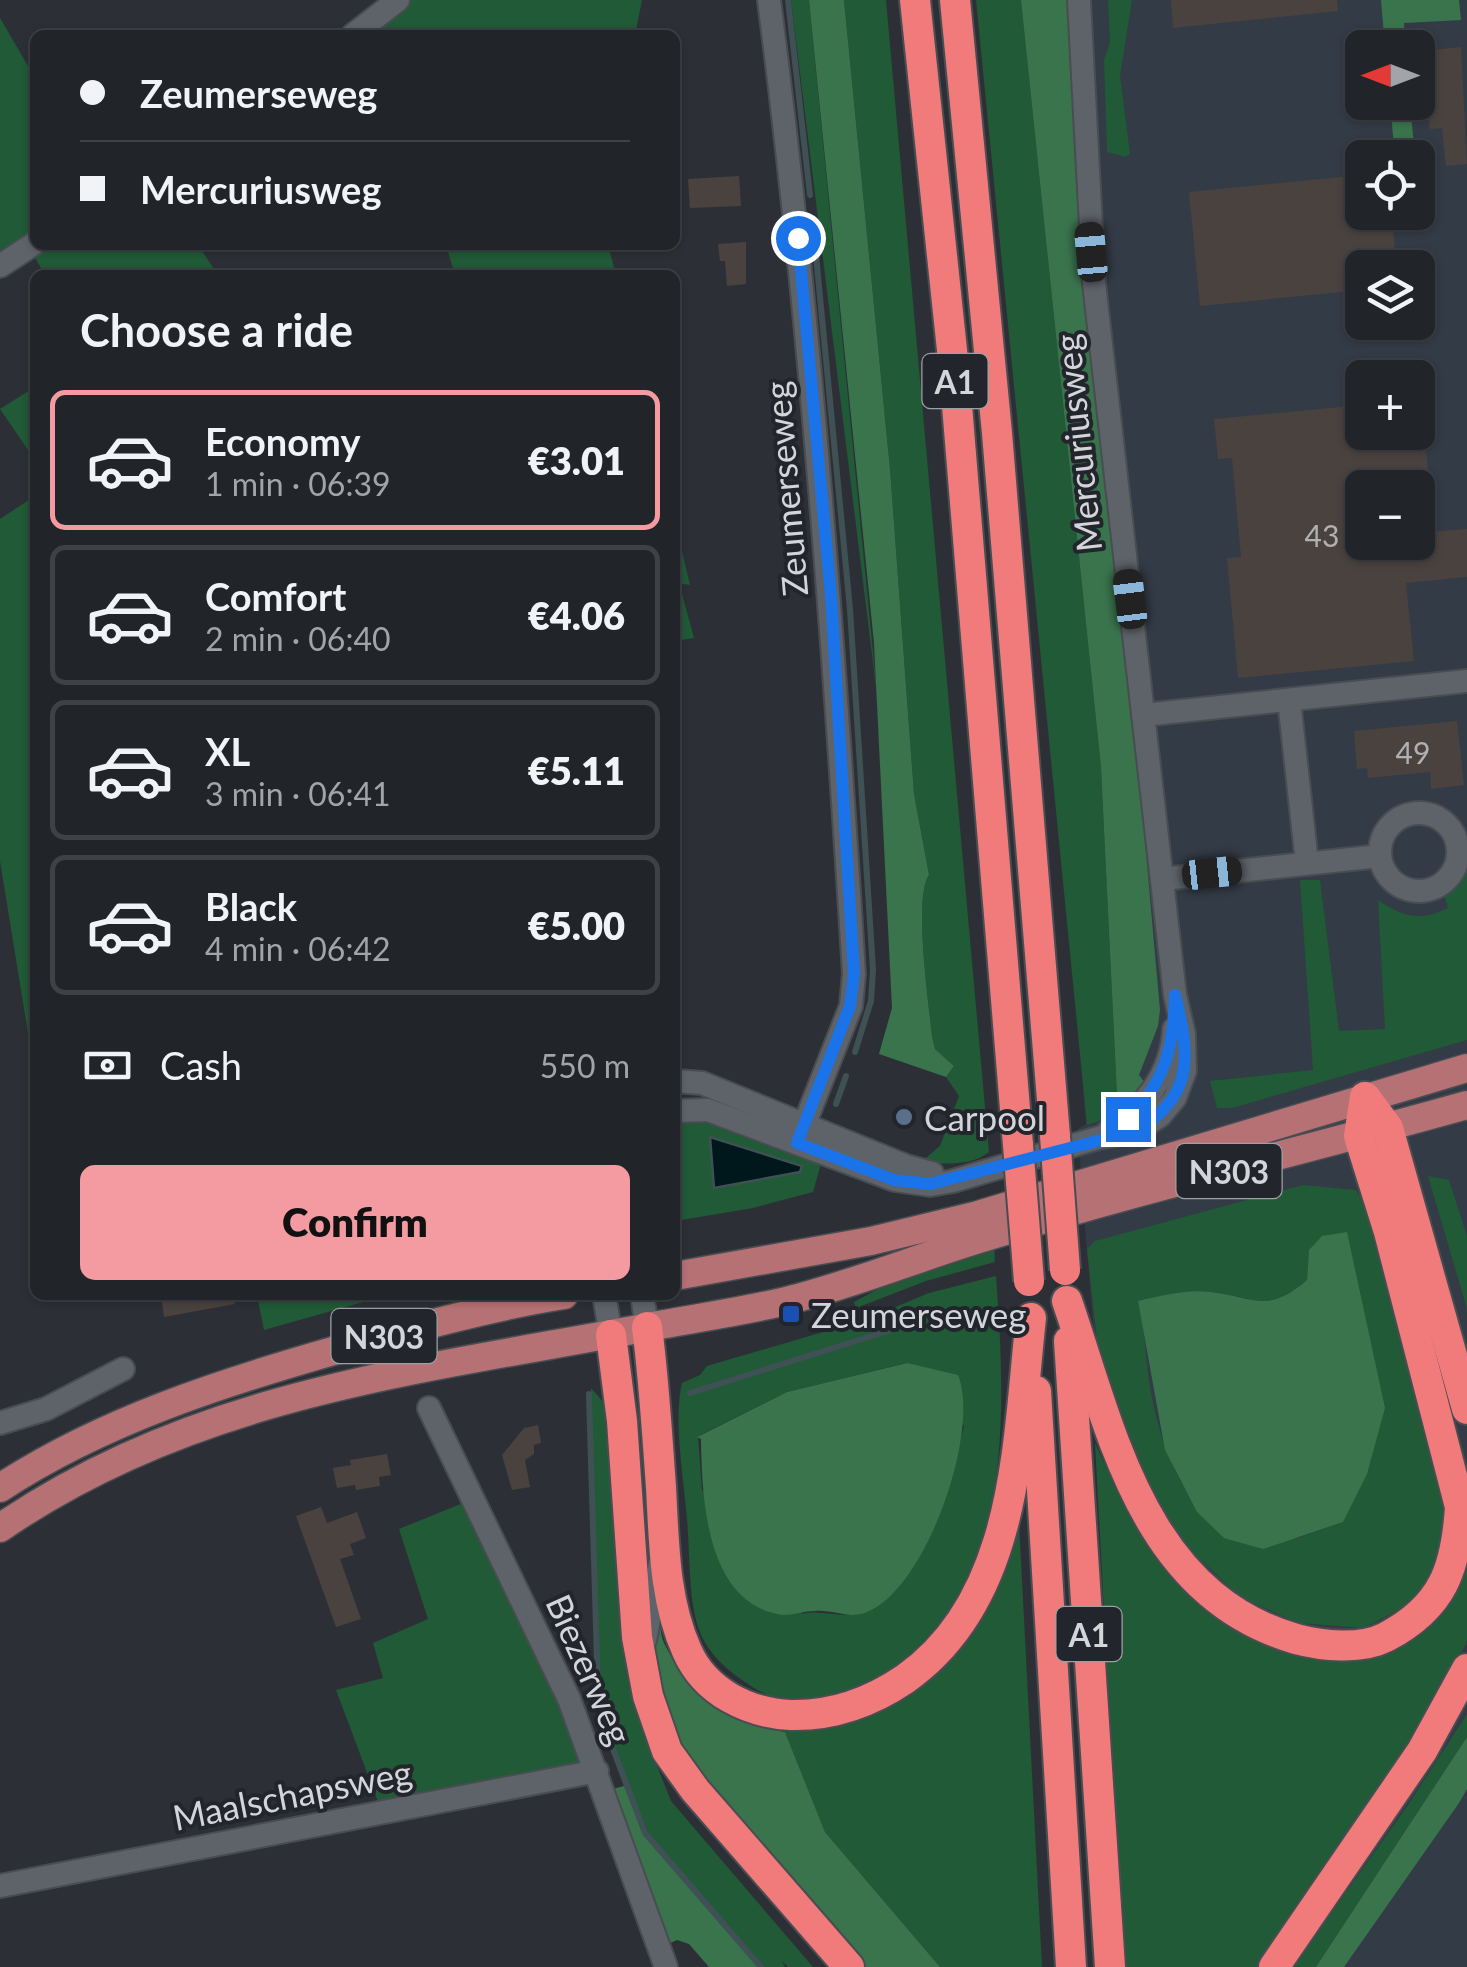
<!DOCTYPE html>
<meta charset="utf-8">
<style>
body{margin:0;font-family:Lato,sans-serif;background:#292c30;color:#f1f3f6;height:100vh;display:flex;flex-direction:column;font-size:38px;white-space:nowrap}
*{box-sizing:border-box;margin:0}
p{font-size:32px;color:#a2a4a8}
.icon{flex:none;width:55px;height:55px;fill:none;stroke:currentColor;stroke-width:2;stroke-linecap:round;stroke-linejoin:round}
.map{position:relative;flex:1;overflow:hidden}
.panel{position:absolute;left:30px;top:270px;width:650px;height:1030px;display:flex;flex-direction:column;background:#212428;border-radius:15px;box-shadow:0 2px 8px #0004,0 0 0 2px #3e4145}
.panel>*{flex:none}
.top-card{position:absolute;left:30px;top:30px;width:650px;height:220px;border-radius:15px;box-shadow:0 2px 8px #0004,0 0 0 2px #3e4145;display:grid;align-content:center;height:220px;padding:0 50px;background:#212428}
.needle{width:65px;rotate:270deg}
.controls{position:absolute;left:1345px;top:30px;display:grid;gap:20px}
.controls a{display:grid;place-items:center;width:90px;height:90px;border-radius:15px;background:#212428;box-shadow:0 2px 8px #0004,0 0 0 2px #3e4145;font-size:50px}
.end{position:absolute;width:45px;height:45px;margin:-22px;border:12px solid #1a73e8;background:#fff;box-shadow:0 0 0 5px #fff}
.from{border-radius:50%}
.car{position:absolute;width:30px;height:60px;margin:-30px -15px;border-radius:12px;box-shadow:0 0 8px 2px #0007;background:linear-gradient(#222 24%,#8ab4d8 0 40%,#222 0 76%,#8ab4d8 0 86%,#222 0)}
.top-card b{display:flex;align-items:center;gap:35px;height:95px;font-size:38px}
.top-card b+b{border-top:2px solid #3e4145}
.top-card i{width:25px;height:25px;background:#f1f3f6}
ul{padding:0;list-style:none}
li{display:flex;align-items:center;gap:30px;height:140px;margin:0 20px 15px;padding:0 30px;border:5px solid #3e4145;border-radius:15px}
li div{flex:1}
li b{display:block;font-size:38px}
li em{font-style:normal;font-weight:800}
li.active{border-color:#f49aa1}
li>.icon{width:90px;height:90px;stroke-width:1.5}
h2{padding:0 50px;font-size:45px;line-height:120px}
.pay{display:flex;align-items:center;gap:25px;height:110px;padding:0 50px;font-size:38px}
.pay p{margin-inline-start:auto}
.cta{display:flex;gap:20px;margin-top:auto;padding:20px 50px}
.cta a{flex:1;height:115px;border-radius:15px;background:#f49aa1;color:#111;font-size:40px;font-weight:800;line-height:115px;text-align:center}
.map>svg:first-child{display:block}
.built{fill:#333b46;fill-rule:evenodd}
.green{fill:#205a36;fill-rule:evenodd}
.forest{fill:#3a744d}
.water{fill:#00181c;stroke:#3f5155;stroke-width:2.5}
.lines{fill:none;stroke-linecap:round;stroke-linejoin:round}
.stream{stroke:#3f5155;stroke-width:6}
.building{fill:#4a423f}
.minor-casing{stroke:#494d52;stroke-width:26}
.major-casing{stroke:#494d52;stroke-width:31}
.highway-casing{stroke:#494d52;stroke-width:34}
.minor{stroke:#5e636a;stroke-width:22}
.major{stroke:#b67174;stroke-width:28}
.highway{stroke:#f07b7a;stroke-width:30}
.highway-bridge-casing{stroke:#494d52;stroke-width:34;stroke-linecap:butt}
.highway-bridge{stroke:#f07b7a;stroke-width:30}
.route{stroke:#1a73e8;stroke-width:12}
.service-dot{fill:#5c6f8a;stroke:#22262c;stroke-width:4}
.transit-dot{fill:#1a4fb4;stroke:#22262c;stroke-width:4}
.labels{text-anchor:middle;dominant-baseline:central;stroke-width:8;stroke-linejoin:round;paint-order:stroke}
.number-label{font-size:30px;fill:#b1b0b2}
.shield{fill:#22262c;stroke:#9ea0a5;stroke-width:2.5}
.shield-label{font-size:32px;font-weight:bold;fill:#d3d5d9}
.street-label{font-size:35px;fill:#d3d5d9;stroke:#22262c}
.poi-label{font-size:35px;fill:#d3d5d9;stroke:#22262c;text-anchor:start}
</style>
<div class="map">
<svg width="1467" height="1967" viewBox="0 0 1467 1967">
<rect width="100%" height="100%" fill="#2c3036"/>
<path class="built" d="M1000,0H1467V1967H1149L1084,1217L1078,1129L1086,1124ZM1362,48H1418V102H1362ZM1362,158H1418V212H1362ZM1362,268H1418V322H1362ZM1362,378H1418V432H1362ZM1362,488H1418V542H1362Z"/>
<g class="green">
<path d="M410,0H642L635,35H374Z"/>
<path d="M791,0H809L878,703Z"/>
<path d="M844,0H886L989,1152C971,1167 942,1163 920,1163L940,1146L959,1096L946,1077L954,1066L935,1049L932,1036C929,1003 913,898 929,875L914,794L890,469Z"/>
<path d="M976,0H1021L1101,767L1118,1115L1087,1125Z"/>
<path d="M1108,0H1132L1120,76L1130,154L1125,157L1107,152L1104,60L1110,42Z"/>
<path d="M0,18L35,78V232L0,256Z"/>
<path d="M51,245H198L218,275H45L34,256Z"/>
<path d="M446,245H608L616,275H455Z"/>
<path d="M35,387V460L0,409Z"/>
<path d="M35,496V1076L0,861V519Z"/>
<path d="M675,522L690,585L679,583L694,638L675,641Z"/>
<path d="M1467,865V1040L1232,1108H1217L1210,1081L1313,1070L1300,880H1320L1339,1031L1385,1029L1378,900C1403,917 1421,922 1448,908L1444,894L1455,888Z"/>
<path d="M690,1115L822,1160L813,1192L753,1208L675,1221V1118ZM710,1138L802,1165L800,1172L714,1188Z"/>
<path d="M1428,1176L1449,1180L1467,1236V1309Z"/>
<path d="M1303,1185L1356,1190L1364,1203L1443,1486L1445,1538L1432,1575L1406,1606L1364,1628L1298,1623L1240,1597L1187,1547L1141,1483L1101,1377L1087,1249L1095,1241ZM1309,1250L1343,1522L1298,1538H1224C1181,1497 1160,1445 1150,1387C1145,1358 1146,1330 1138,1302C1160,1298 1188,1290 1210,1292C1259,1296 1263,1317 1307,1280Z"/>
<path d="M994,1245L995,1262L926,1281L856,1308L854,1302L926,1263Z"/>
<path d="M996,1276C1003,1373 1011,1501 962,1590C922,1660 827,1742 745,1682C727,1670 708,1653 700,1632C688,1603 690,1551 687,1519C684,1480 673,1420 682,1383L700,1375L707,1366L864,1320L929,1293ZM906,1363L964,1426C952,1476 919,1586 870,1610C848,1622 824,1608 802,1614L702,1490L698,1436L787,1392Z"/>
<path d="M257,1295H388L264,1330Z"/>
<path d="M591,1388L604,1403L618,1567L639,1721L671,1801L813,1967H788L782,1961L785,1967H758L651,1839L602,1730L591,1537Z"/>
<path d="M1095,1443L1119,1496L1174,1572L1228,1623L1268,1644L1313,1656L1349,1655L1467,1556V1640L1446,1690L1260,1967H1123Z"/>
<path d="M463,1503L582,1749L578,1762L561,1769L380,1807L336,1690L383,1678L373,1643L428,1619L399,1529Z"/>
<path d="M1018,1503L1042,1967H940L825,1832L785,1732L829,1727L924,1679Z"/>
<path d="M1467,1714V1737L1316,1967H1293L1408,1805Z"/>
</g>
<g class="forest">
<path d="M809,0H844L890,469L914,794L929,875C913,897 929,1004 932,1036L935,1049L954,1066L946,1077L879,1054L892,1008L874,643Z"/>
<path d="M1021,0H1070L1160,1010L1158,1026L1139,1075L1145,1083L1118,1115L1101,767Z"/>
<path d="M1381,0H1459L1461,20L1404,23L1405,47H1385Z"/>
<path d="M1390,103H1410L1415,157H1395Z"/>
<path d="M1347,1232L1385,1408L1367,1474L1343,1522L1263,1549L1224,1538L1197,1512L1165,1450L1138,1301C1161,1296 1186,1289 1210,1292C1256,1297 1266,1315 1307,1280L1309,1250L1322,1236Z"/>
<path d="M907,1363L958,1375C981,1431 926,1589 867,1612C849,1620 833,1609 815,1611C802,1611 790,1617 777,1614C705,1599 702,1496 701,1439L697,1437L787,1392Z"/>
<path d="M657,1605C661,1618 659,1632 664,1643C689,1695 729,1725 785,1732L825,1832L940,1967H853L692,1770L663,1706L653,1636Z"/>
<path d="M1467,1737V1789L1459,1803L1344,1967H1316Z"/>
<path d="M624,1786L651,1839L758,1967H709L689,1944L677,1940L664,1946L609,1790Z"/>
</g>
<path class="water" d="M710,1137L802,1166L800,1172L714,1188Z"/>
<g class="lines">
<g class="stream">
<path d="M788,0L810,195"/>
<path d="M813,224L850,609L873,970L871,1001L855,1052"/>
<path d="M836,1104L846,1076"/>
<path d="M690,1393L891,1330L890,1327"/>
<path d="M589,1394L598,1694L605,1728L645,1833L761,1967"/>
</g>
</g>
<g class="building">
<path d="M1171,0H1337L1338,11L1173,28Z"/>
<path d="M1461,47L1467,164L1446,166L1442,128L1430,129L1422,51Z"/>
<path d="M1362,175V212H1391L1397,268H1362V290L1200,306L1189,192Z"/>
<path d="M739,176L741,206L690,208L688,179Z"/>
<path d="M746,242V284L727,286L725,261H720L718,244Z"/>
<path d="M1362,405V432H1424L1430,488H1362V542H1418V533L1467,529V577L1406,583L1414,661L1238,678L1227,558L1241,557L1232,458L1218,459L1214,419Z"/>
<path d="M1457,721L1464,785L1431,789L1430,772L1368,778L1367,768L1357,769L1354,731Z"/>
<path d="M161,1295H234L235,1304L164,1317Z"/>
<path d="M538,1425L541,1443L534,1445V1454L525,1460L530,1487L512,1490L502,1455L524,1428Z"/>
<path d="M387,1454L391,1475L379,1477L380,1486L356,1490L355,1485L337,1488L333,1468L351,1465L350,1460Z"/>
<path d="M321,1507L327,1523L357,1512L366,1538L350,1544L354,1555L340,1559L361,1619L336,1627L296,1516Z"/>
</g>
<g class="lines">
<g class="minor-casing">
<g id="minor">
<path d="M769,0C811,324 834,648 854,974L851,1006L797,1143"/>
<path d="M353,35L398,0"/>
<path d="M0,266L35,243"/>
<path d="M1289,700L1307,863"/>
<path d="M1143,715L1467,681"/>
<circle cx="1419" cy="852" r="39"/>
<path d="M1162,879L1380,856"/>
<path d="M675,1081L702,1083L906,1166L932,1173"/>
<path d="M675,1111L708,1110L895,1180L930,1185L953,1181L1098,1138L1136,1131L1160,1116L1175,1098L1185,1071L1184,1034L1175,995L1094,283L1079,0"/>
<path d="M1108,1132C1145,1107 1171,1075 1174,1029"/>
<path d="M604,1295L611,1335"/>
<path d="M642,1295L647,1327"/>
<path d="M429,1408L569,1699L666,1967"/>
<path d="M0,1423L46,1409L123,1369"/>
<path d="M645,1640L660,1564"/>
<path d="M0,1886L597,1771"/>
</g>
</g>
<g class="major-casing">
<g id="major">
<path d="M675,1276L871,1241L978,1215L1467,1068"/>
<path d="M0,1488C102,1421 224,1382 340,1349C414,1328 489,1307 564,1295"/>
<path d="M0,1528C195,1393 423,1370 649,1327C695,1318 741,1312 786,1301C851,1285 912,1260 976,1240C1138,1189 1304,1151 1467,1105"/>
</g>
</g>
<g class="highway-casing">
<g id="highway">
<path d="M915,0L954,369L1018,1145"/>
<path d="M955,0L997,433L1055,1136"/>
<path d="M1365,1097L1388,1128L1467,1409"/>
<path d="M1067,1301C1112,1432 1143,1595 1296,1639C1322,1646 1361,1650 1386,1637C1443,1607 1456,1569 1460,1507L1389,1232L1359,1136L1365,1097"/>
<path d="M647,1327C654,1380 657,1433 661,1487C664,1542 664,1600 687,1651C705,1692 748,1713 791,1715C833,1716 871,1702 905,1679C1019,1599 1017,1442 1031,1318"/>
<path d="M611,1335L622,1421L637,1637L648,1696L667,1751L695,1790L849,1967"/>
<path d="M1069,1341L1110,1967"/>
<path d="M1036,1391L1071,1967"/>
<path d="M1274,1967L1422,1751L1467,1669"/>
</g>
</g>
<use href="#minor" class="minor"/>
<use href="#major" class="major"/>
<use href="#highway" class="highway"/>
<g class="highway-bridge-casing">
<g id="highway-bridge">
<path d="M1055,1136L1065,1270"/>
<path d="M1018,1145L1029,1281"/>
</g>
</g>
<use href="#highway-bridge" class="highway-bridge"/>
</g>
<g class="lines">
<path class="route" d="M798,238L831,596L854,974L850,1006L797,1143L894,1180L930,1184L1136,1131C1195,1095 1190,1056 1175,995C1174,1047 1165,1082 1128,1119"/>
</g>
<circle class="service-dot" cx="904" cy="1117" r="10"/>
<rect class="transit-dot" x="781" y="1304" width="20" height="20" rx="5"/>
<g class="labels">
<g class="number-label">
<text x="1322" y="535">43</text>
<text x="1413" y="752">49</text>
</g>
<g class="shield">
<rect x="922.5" y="354" width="65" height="54" rx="8"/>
<rect x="1176.5" y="1144" width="105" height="54" rx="8"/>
<rect x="331.5" y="1309" width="105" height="54" rx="8"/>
<rect x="1056.5" y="1607" width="65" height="54" rx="8"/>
</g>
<g class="shield-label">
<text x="955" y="381">A1</text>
<text x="1229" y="1171">N303</text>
<text x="384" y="1336">N303</text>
<text x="1089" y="1634">A1</text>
</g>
<g class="street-label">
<text transform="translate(1077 443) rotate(-96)">Mercuriusweg</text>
<text transform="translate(785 489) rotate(-95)">Zeumerseweg</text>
<text transform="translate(590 1669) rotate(66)">Biezerweg</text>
<text transform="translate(292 1794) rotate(-11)">Maalschapsweg</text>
</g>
<g class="poi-label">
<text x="924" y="1117">Carpool</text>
<text x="811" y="1314">Zeumerseweg</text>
</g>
</g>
</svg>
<div class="controls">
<a><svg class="needle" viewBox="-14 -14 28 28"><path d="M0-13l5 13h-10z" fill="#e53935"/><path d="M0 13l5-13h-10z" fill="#a2a4a8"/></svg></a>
<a><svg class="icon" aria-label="locate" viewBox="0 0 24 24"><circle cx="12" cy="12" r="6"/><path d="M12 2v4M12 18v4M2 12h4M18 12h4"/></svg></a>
<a><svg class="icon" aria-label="layers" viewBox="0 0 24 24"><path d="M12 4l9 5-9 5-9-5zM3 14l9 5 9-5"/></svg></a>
<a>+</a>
<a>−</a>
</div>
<i class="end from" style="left:798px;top:238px"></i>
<i class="end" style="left:1128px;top:1119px"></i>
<i class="car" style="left:1091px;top:252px;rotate:355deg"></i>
<i class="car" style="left:1130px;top:599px;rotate:353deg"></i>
<i class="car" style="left:1212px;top:873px;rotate:84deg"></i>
<div class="top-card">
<b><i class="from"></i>Zeumerseweg</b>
<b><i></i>Mercuriusweg</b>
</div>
<section class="panel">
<h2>Choose a ride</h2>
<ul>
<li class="active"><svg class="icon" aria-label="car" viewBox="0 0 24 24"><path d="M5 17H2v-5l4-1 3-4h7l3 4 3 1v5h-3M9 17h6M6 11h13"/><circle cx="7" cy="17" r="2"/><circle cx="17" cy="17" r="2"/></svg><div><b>Economy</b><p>1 min · 06:39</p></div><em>€3.01</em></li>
<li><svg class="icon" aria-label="car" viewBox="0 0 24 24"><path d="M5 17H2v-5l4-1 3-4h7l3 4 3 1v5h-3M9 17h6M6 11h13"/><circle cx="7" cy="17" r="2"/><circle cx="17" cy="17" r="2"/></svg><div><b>Comfort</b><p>2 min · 06:40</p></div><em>€4.06</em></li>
<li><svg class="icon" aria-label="car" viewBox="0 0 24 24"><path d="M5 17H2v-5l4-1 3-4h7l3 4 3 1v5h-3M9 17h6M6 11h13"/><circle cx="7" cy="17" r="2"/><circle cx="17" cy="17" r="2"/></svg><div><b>XL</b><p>3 min · 06:41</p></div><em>€5.11</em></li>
<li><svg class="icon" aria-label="car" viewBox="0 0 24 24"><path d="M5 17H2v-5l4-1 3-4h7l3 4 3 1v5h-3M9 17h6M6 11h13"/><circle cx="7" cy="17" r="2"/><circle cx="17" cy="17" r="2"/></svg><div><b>Black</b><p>4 min · 06:42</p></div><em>€5.00</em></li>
</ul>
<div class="pay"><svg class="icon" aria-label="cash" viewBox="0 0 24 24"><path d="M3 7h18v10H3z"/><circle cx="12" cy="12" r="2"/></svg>Cash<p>550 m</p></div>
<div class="cta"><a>Confirm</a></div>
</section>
</div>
